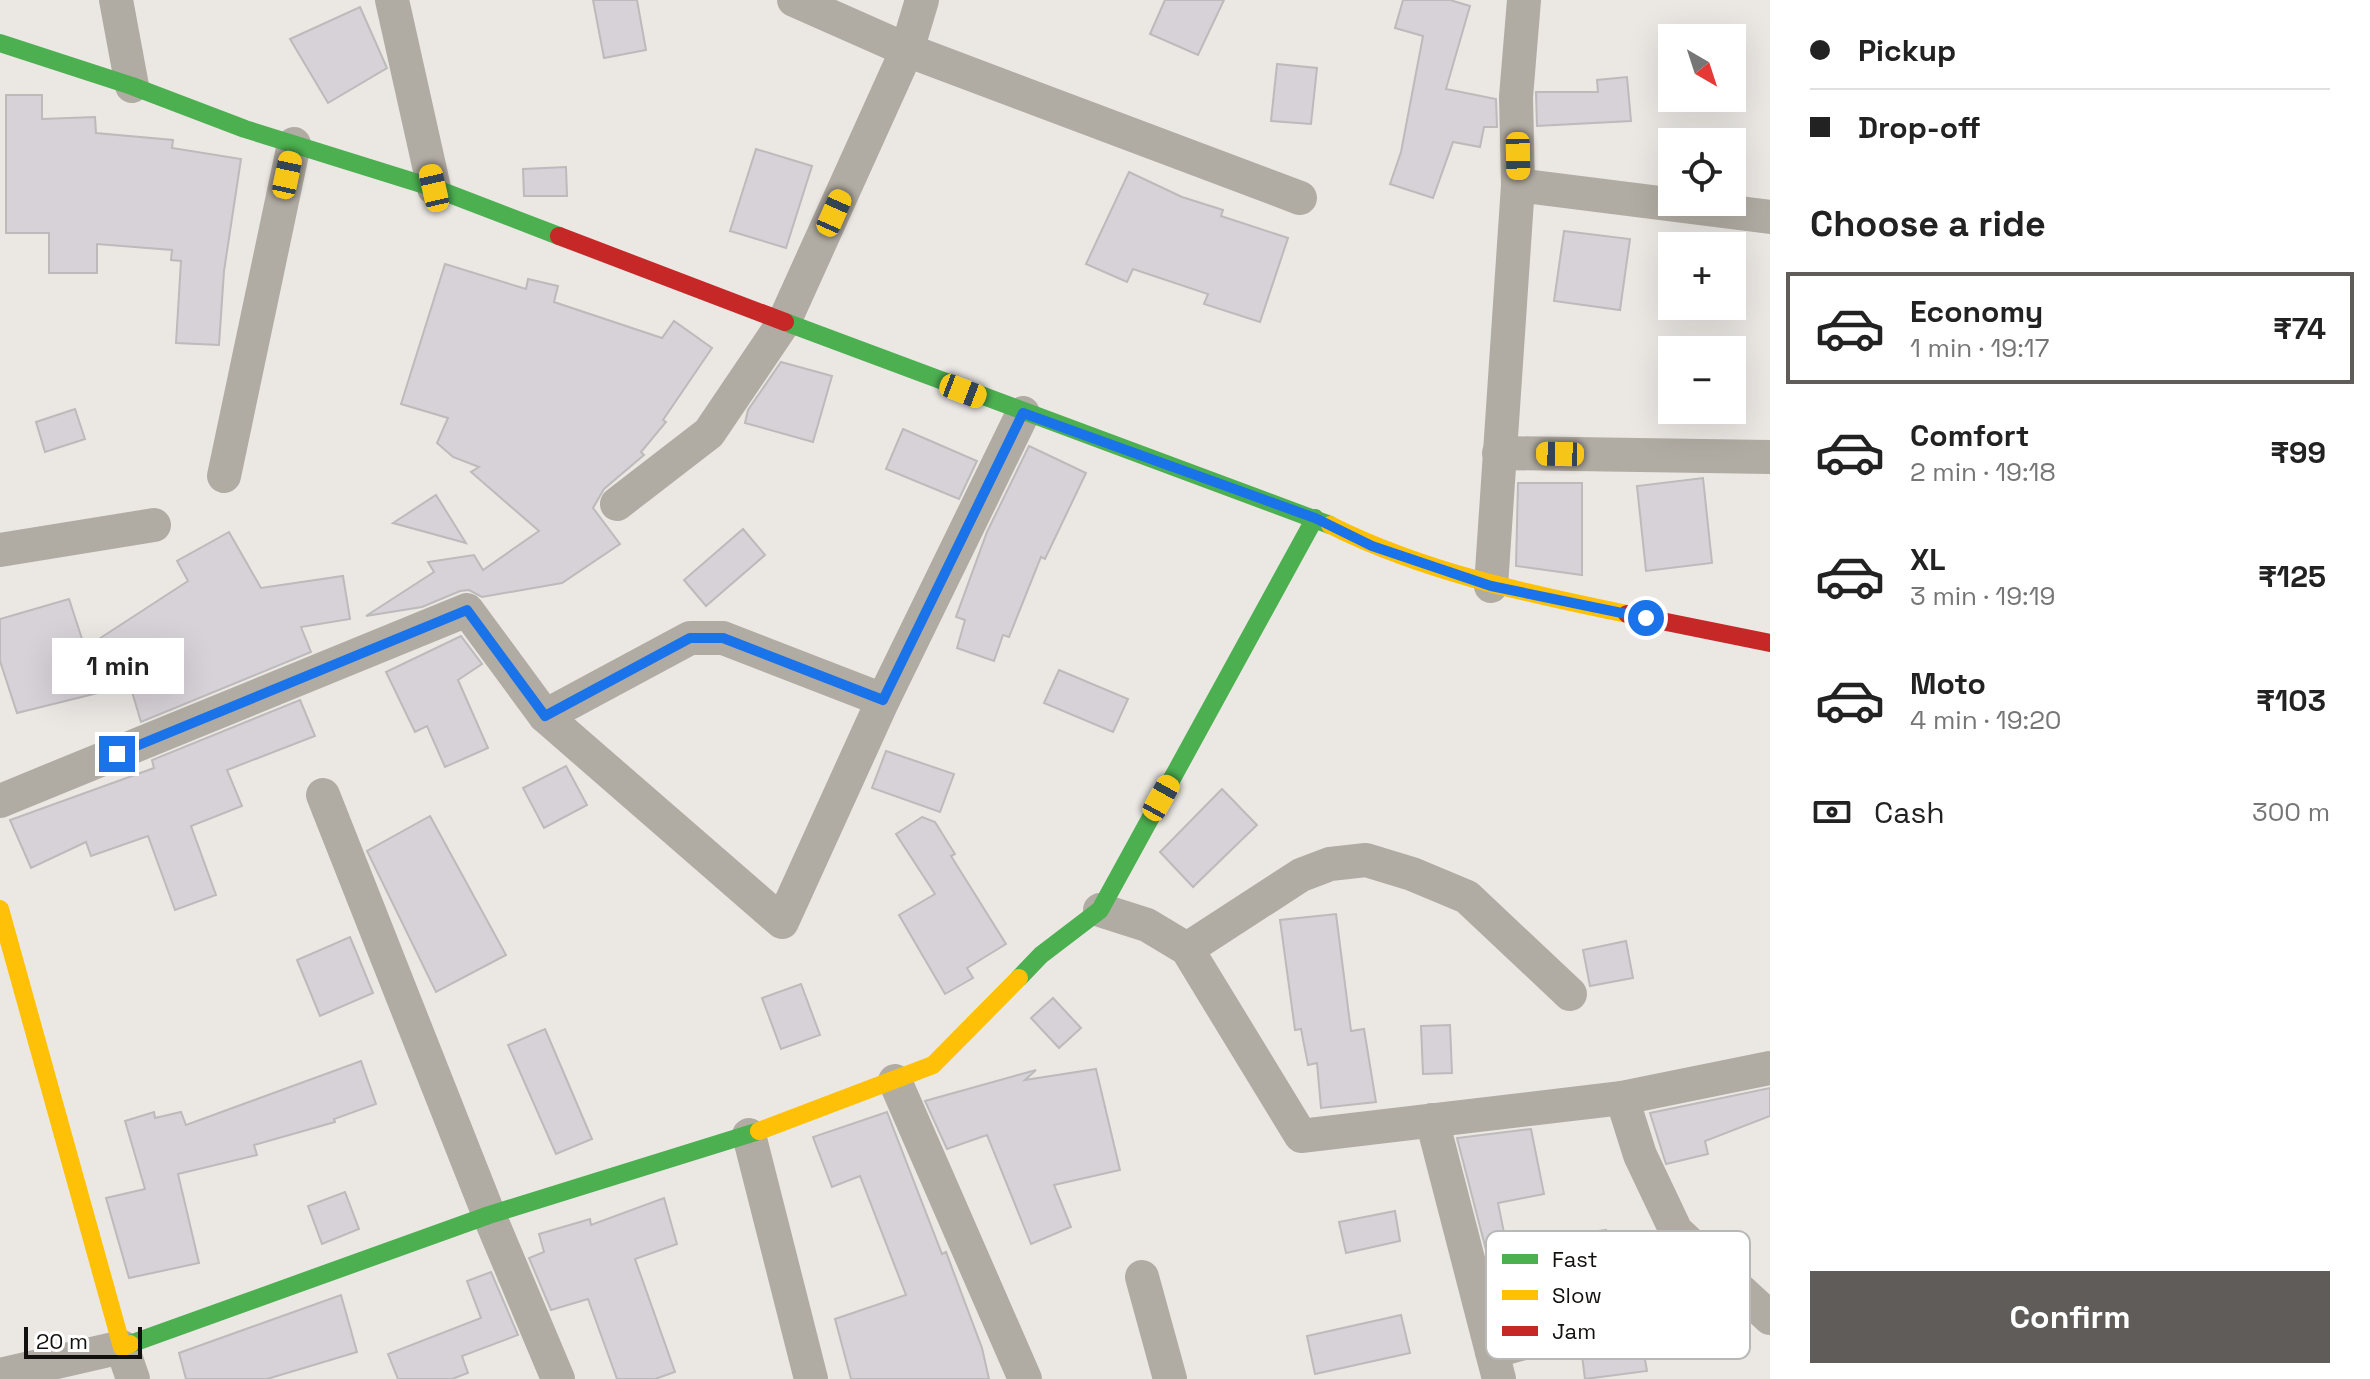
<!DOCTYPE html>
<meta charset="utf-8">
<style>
body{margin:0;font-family:"Space Grotesk",sans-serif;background:#f2f2f2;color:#222;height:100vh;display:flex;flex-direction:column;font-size:30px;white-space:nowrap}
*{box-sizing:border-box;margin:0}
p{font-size:26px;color:#767676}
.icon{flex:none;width:44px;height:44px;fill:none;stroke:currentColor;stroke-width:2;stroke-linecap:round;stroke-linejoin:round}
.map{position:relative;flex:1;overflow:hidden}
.panel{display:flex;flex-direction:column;background:#fff;width:600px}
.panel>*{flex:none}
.hud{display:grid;align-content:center;height:176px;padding:0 40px;background:#fff}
.needle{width:52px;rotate:141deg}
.tools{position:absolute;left:1658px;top:24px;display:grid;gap:16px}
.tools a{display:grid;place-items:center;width:88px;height:88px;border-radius:0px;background:#fff;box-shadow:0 8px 32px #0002;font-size:40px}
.scale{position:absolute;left:24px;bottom:20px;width:118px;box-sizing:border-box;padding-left:8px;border:4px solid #13110f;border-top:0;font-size:22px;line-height:28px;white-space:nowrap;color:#13110f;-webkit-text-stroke:6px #fff;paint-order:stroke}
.end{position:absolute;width:36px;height:36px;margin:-18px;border:10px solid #1a73e8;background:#fff;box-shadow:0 0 0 4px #fff}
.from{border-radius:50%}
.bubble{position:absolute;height:56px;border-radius:0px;background:#fff;box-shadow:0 8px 32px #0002;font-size:26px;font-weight:700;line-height:56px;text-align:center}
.car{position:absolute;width:24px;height:48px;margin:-24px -12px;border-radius:10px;box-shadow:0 0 6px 2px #0007;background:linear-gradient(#f5c518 24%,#345 0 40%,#f5c518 0 76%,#345 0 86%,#f5c518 0)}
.hud b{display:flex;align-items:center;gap:28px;height:76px;font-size:30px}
.hud b+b{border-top:2px solid #e0e0e0}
.hud i{width:20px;height:20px;background:#222}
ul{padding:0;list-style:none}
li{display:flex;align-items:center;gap:24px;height:112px;margin:0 16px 12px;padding:0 24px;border:4px solid transparent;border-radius:0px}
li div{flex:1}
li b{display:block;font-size:30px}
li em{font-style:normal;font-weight:700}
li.active{border-color:#5f5c5a}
li>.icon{width:72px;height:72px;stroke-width:1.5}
h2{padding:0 40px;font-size:36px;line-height:96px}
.pay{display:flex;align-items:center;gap:20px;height:88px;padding:0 40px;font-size:30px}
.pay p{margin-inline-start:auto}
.button{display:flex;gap:16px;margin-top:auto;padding:16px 40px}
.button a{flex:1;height:92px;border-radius:0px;background:#5f5c5a;color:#fff;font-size:32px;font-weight:700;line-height:92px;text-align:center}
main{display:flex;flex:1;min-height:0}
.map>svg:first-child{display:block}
.building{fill:#d7d1d8;stroke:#bcbaba;stroke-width:2}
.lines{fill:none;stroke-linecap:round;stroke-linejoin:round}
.street{stroke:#b1aca3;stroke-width:34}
.fast{stroke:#4caf50;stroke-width:18}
.slow{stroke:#ffc107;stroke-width:18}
.jam{stroke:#c62828;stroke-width:18}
.route{stroke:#1a73e8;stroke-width:10}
.key{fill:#fff;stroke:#b8b8b7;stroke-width:2}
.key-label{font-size:22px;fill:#13110f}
</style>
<main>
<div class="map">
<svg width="1770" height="1379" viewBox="0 0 1770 1379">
<rect width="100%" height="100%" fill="#ebe8e4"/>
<g class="building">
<path d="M593,0H637L646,50L604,58Z"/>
<path d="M1165,0H1224L1198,55L1150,34Z"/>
<path d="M1403,0H1450L1470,6L1446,89L1496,99L1497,127H1484L1480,147L1453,142L1433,198L1390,184L1401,152L1423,36L1395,28Z"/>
<path d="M360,7L387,68L328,103L290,39Z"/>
<path d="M1277,64L1317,68L1311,124L1271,121Z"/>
<path d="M1627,77L1631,121L1537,126L1536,92H1598L1597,80Z"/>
<path d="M6,95H42V119L95,117L96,133L173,140L172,148L241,159L224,271L219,345L176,343L181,261L171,260L172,250L97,244V273H49V233H6Z"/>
<path d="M756,149L812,166L786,248L730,231Z"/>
<path d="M566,167L567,196H524L523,169Z"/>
<path d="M1129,172L1182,197L1223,210L1221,216L1288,238L1260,322L1204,304L1208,294L1133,269L1127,282L1086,264Z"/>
<path d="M1564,231L1630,239L1620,310L1554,301Z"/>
<path d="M445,264L526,289L528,279L558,286L554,302L662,338L674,321L712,348L663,420L666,422L641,452L644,455L604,489L593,508L620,544L562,583L482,597L469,590L460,591L422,607L366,616L434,572L428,562L474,555L483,570L539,531L471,472L479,467L453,457L437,443L448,418L401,404Z"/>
<path d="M781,362L832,376L813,442L745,423L748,410Z"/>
<path d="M75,409L85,439L45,452L36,422Z"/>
<path d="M903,429L977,461L959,499L886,469Z"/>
<path d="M1029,446L1086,473L1045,559L1041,557L1009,637L1003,635L994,661L957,648L965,620L956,617L987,532Z"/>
<path d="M1703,478L1712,563L1646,571L1637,486Z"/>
<path d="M1518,483H1582V575L1516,566Z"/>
<path d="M436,495L466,543L393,523Z"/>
<path d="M743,529L765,555L706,606L684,580Z"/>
<path d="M229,532L261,588L343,576L350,619L301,627L311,652L141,722L130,685L17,713L0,661V619L69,599L85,648L188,581L177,561Z"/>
<path d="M461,636L482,664L458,680L488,748L445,767L427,726L415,732L386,672Z"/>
<path d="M1059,670L1128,699L1113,732L1044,703Z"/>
<path d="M300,700L315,736L227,770L242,806L191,826L216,895L175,910L148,836L91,856L86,842L31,868L10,820L154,768L152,760Z"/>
<path d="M886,751L954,774L940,812L872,788Z"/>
<path d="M566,766L587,805L544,828L523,788Z"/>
<path d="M1222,789L1257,825L1193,887L1160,852Z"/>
<path d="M430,816L506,955L436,992L367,851Z"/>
<path d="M922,817L935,822L955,854L951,856L1006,944L967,968L973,978L945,994L899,915L935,894L896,834Z"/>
<path d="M1336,914L1351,1031L1364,1029L1376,1102L1321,1108L1317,1063L1308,1065L1301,1029L1295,1030L1280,920Z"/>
<path d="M350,937L373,993L320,1016L297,960Z"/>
<path d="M1626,941L1633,978L1590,986L1583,950Z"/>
<path d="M801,984L820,1035L781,1049L762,998Z"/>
<path d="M1053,998L1081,1028L1059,1048L1031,1018Z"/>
<path d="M1450,1025L1452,1073L1423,1074L1421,1026Z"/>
<path d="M545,1029L592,1139L556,1154L508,1045Z"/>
<path d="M361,1061L376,1104L334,1119L335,1122L254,1145L257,1155L178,1174L199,1263L129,1278L106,1198L145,1189L125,1121L154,1112L155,1118L181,1112L186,1125Z"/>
<path d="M1096,1069L1120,1170L1054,1185L1071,1227L1031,1244L987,1135L947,1149L925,1101L1036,1070L1025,1080Z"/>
<path d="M1770,1088V1116L1705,1141L1708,1154L1666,1164L1650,1113Z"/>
<path d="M887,1112L942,1254L946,1252L982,1348L989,1379H851L835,1319L906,1295L860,1176L832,1187L813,1137Z"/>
<path d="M1531,1129L1544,1194L1498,1203L1516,1292L1498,1296L1457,1138Z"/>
<path d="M345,1192L359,1229L322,1244L308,1206Z"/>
<path d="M664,1198L677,1244L635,1259L675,1372L655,1379H617L588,1299L551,1310L529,1258L544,1252L539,1234L590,1219L591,1225Z"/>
<path d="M1395,1211L1400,1241L1346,1253L1339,1222Z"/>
<path d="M1606,1230L1611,1271L1574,1279L1569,1235Z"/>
<path d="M491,1272L518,1335L462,1356L468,1373L452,1379H398L388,1354L481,1318L467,1281Z"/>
<path d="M341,1295L357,1352L267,1379H186L179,1353Z"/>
<path d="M1401,1315L1410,1353L1315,1374L1307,1336Z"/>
<path d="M1640,1331L1647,1371L1585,1379L1581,1348Z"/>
</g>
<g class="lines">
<g class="street">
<path d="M116,0L132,86"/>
<path d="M392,0L434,188"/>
<path d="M794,0L907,50L1300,198"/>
<path d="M1518,185L1770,217"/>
<path d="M1499,453L1770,457"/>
<path d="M224,476L294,144"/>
<path d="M617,504L709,433L784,322L907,50L922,0"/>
<path d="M0,550L154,525"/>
<path d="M1491,586L1518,185L1516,97L1524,0"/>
<path d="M545,716L690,638H723L883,700"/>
<path d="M323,795L489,1215L558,1379"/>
<path d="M0,801L467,610L545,716L782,922L883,700L1023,413"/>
<path d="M1100,910L1147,925L1187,949L1301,1136L1622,1098L1770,1068"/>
<path d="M1187,949L1301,875L1330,864L1366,860L1412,874L1467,897L1570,994"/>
<path d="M895,1081L1025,1379"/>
<path d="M1622,1098L1640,1155L1676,1231L1770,1318"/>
<path d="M1432,1120L1499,1379"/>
<path d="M749,1135L811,1379"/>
<path d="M1142,1277L1170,1379"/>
<path d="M1492,1352L1733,1284"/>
<path d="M0,1375L122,1347L133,1379"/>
</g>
<g class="fast">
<path d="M0,43L132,86L245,129L434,188L559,236"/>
<path d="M785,322L1330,525"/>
<path d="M1019,978L1041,955L1100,910L1315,518"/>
<path d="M130,1344L489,1215L759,1131"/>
</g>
<g class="slow">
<path d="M1330,525C1424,572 1525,593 1627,614"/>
<path d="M0,909L122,1347L130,1344"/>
<path d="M759,1131L933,1065L1019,978"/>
</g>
<g class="jam">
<path d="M559,236L785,322"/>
<path d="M1627,614L1770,643"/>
</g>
</g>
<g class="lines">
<path class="route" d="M117,754L467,610L545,716L690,638H723L883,700L1023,413L1315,518L1372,546L1491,586L1646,618"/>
</g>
<rect x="1486" y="1231" width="264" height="128" rx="12" class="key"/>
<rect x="1502" y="1254" width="36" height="10" fill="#4caf50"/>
<rect x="1502" y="1290" width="36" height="10" fill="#ffc107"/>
<rect x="1502" y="1326" width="36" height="10" fill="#c62828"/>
<g class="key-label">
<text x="1552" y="1267">Fast</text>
<text x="1552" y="1303">Slow</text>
<text x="1552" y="1339">Jam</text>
</g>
</svg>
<div class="tools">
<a><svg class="needle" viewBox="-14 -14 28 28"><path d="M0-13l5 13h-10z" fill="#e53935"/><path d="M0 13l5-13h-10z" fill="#767676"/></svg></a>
<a><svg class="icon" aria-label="locate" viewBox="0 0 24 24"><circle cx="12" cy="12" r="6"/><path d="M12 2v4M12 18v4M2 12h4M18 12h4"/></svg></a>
<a>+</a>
<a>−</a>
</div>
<div class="scale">20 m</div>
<i class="end from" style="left:1646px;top:618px"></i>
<i class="end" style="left:117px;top:754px"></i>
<div class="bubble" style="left:52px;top:638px;width:132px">1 min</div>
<i class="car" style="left:1518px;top:156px;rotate:179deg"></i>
<i class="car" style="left:287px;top:175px;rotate:12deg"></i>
<i class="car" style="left:434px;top:188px;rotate:347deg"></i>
<i class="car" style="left:834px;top:213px;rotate:24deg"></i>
<i class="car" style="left:963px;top:391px;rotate:111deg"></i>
<i class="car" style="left:1560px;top:454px;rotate:271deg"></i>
<i class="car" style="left:1161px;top:798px;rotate:29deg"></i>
</div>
<section class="panel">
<div class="hud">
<b><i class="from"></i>Pickup</b>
<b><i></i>Drop-off</b>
</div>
<h2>Choose a ride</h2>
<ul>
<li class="active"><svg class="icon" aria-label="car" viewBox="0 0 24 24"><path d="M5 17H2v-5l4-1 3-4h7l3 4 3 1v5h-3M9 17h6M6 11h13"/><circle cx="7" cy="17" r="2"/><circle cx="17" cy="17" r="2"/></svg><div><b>Economy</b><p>1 min · 19:17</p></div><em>₹74</em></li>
<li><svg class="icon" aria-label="car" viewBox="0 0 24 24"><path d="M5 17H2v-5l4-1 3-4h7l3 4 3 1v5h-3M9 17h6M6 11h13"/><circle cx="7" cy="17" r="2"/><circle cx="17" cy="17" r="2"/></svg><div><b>Comfort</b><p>2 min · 19:18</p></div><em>₹99</em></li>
<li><svg class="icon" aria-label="car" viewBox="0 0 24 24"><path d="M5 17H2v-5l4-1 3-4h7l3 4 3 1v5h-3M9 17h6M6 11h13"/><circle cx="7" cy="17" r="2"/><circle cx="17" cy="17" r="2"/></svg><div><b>XL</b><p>3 min · 19:19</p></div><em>₹125</em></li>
<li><svg class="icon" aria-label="car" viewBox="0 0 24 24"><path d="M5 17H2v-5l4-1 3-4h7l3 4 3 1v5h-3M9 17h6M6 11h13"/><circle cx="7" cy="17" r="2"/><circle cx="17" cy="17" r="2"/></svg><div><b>Moto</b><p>4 min · 19:20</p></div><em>₹103</em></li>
</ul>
<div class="pay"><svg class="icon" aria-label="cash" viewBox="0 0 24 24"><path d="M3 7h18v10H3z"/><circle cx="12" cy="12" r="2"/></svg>Cash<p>300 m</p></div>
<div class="button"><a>Confirm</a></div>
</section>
</main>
